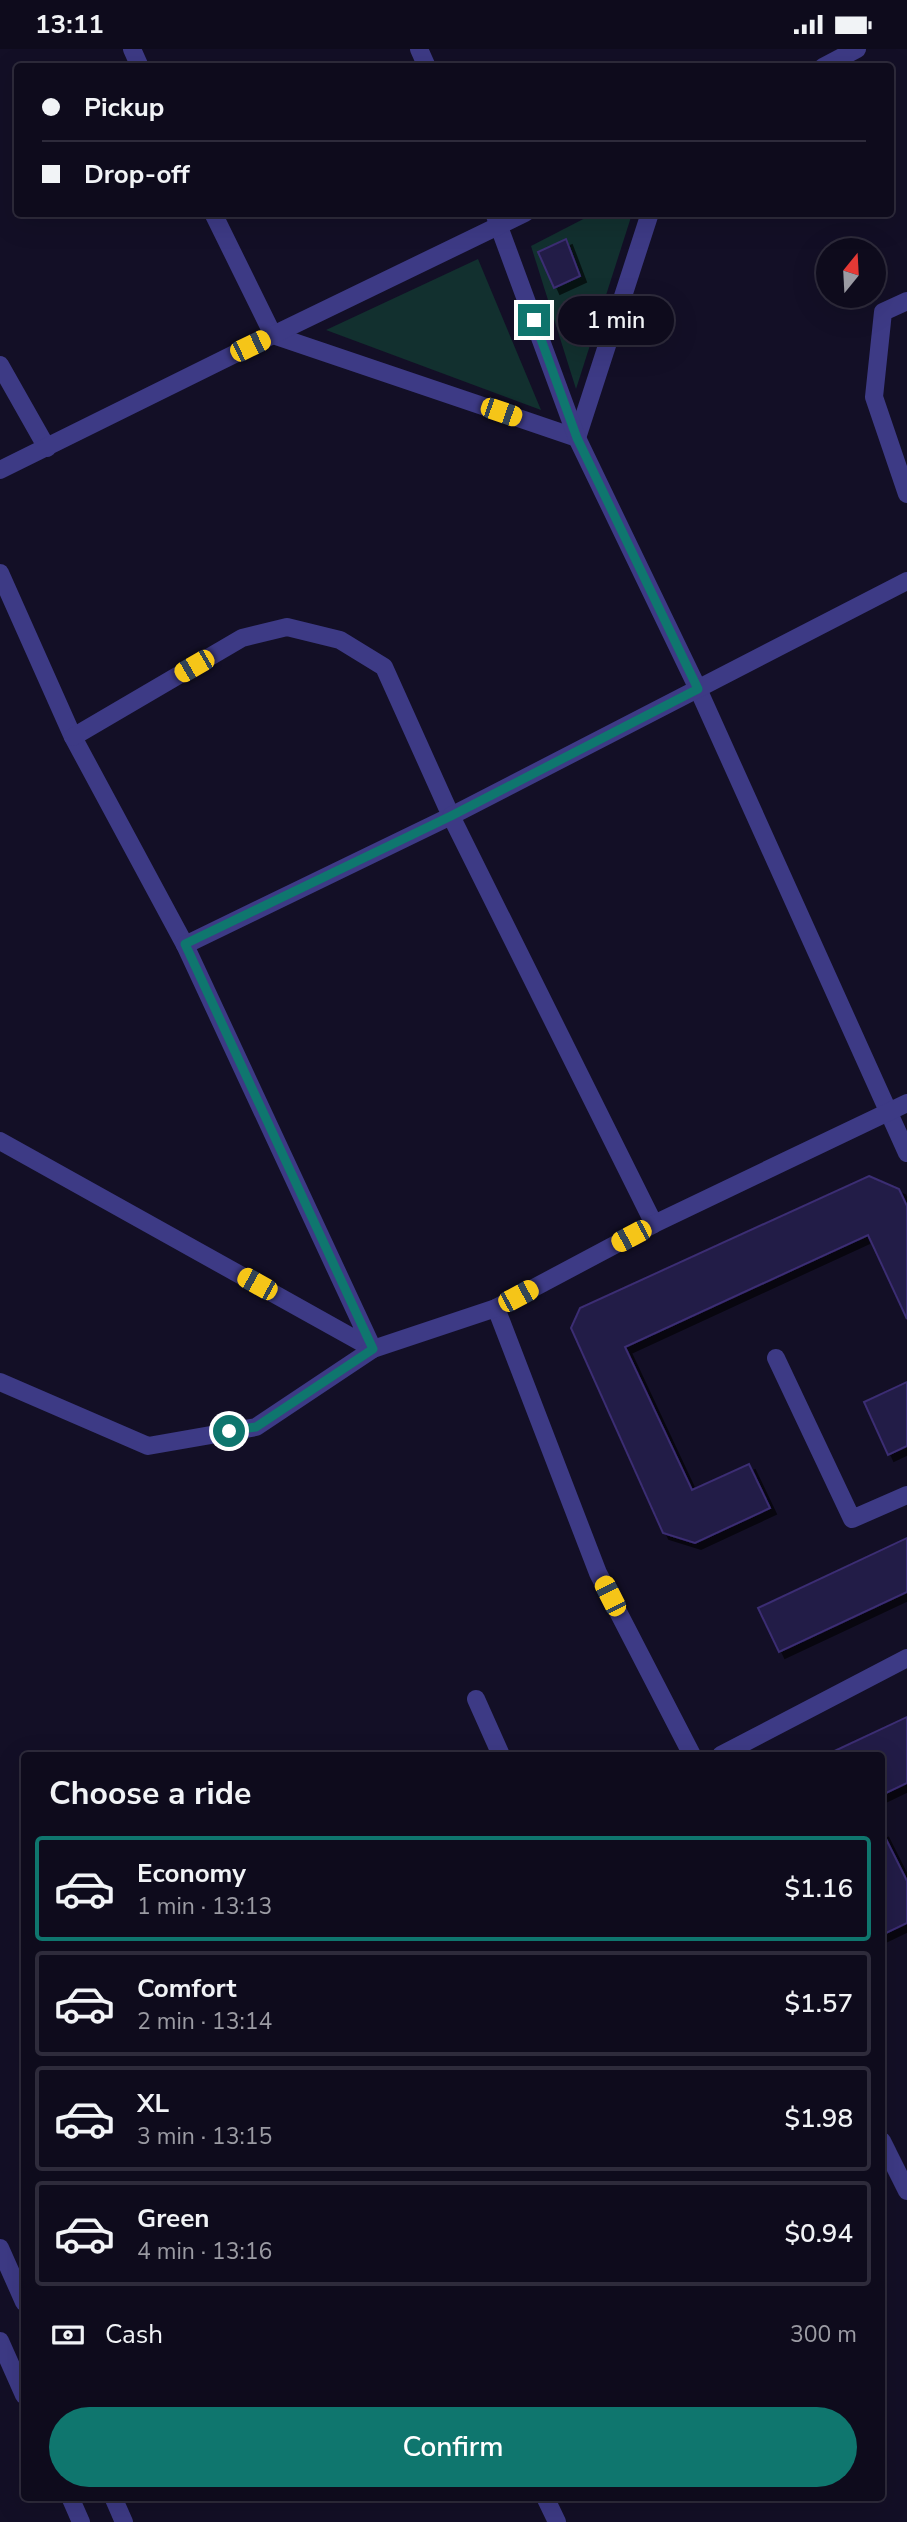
<!DOCTYPE html>
<meta charset="utf-8">
<style>
body{margin:0;font-family:"Nunito Sans",sans-serif;background:#171425;color:#f1f3f6;height:100vh;display:flex;flex-direction:column;font-size:26px;white-space:nowrap}
*{box-sizing:border-box;margin:0}
p{font-size:23px;color:#9b9ba3}
.icon{flex:none;width:38px;height:38px;fill:none;stroke:currentColor;stroke-width:2;stroke-linecap:round;stroke-linejoin:round}
.map{position:relative;flex:1;overflow:hidden}
.side{position:absolute;left:21px;top:1703px;width:864px;height:749px;display:flex;flex-direction:column;background:#0e0b1c;border-radius:7px;box-shadow:0 7px 28px #0002,0 0 0 2px #2e2b3b}
.side>*{flex:none}
.top-card{position:absolute;left:14px;top:14px;width:880px;height:154px;border-radius:7px;box-shadow:0 7px 28px #0002,0 0 0 2px #2e2b3b;display:grid;align-content:center;height:154px;padding:0 28px;background:#0e0b1c}
.needle{width:46px;rotate:18deg}
.tools{position:absolute;left:816px;top:189px;display:grid;gap:14px}
.tools a{display:grid;place-items:center;width:70px;height:70px;border-radius:50%;background:#0e0b1c;box-shadow:0 7px 28px #0002,0 0 0 2px #2e2b3b;font-size:35px}
.end{position:absolute;width:32px;height:32px;margin:-16px;border:9px solid #0f766e;background:#fff;box-shadow:0 0 0 4px #fff}
.from{border-radius:50%}
.bubble{position:absolute;height:49px;border-radius:24px;background:#0e0b1c;box-shadow:0 7px 28px #0002,0 0 0 2px #2e2b3b;font-size:23px;font-weight:600;line-height:49px;text-align:center}
.car{position:absolute;width:21px;height:42px;margin:-21px -10px;border-radius:9px;box-shadow:0 0 5px 2px #0007;background:linear-gradient(#f5c518 24%,#345 0 40%,#f5c518 0 76%,#345 0 86%,#f5c518 0)}
.top-card b{display:flex;align-items:center;gap:24px;height:66px;font-size:26px}
.top-card b+b{border-top:2px solid #2e2b3b}
.top-card i{width:18px;height:18px;background:#f1f3f6}
ul{padding:0;list-style:none}
li{display:flex;align-items:center;gap:21px;height:105px;margin:0 14px 10px;padding:0 14px;border:4px solid #2e2b3b;border-radius:7px}
li div{flex:1}
li b{display:block;font-size:26px}
li em{font-style:normal;font-weight:600}
li.active{border-color:#0f766e}
li>.icon{width:63px;height:63px;stroke-width:1.5}
h2{padding:0 28px;font-size:32px;line-height:84px}
.pay{display:flex;align-items:center;gap:18px;height:77px;padding:0 28px;font-size:26px}
.pay p{margin-inline-start:auto}
.cta{display:flex;gap:14px;margin-top:auto;padding:14px 28px}
.cta a{flex:1;height:80px;border-radius:42px;background:#0f766e;color:#fff;font-size:28px;font-weight:600;line-height:80px;text-align:center}
.status{display:flex;justify-content:space-between;align-items:center;height:49px;padding:0 35px;background:#0e0b1c;direction:ltr}
.status svg{height:19px;fill:currentColor}
.map>svg:first-child{display:block}
.green{fill:#12302f}
.building{fill:#241b47;stroke:#3b2d73;stroke-width:2;filter:url(#shadow)}
.lines{fill:none;stroke-linecap:round;stroke-linejoin:round}
.service{stroke:#3d3a85;stroke-width:18}
.minor{stroke:#3d3a85;stroke-width:18}
.tertiary{stroke:#3d3a85;stroke-width:18}
.route{stroke:#0f766e;stroke-width:9}
</style>
<div class="status"><b>13:11</b><svg viewBox="0 0 49 12"><path d="M0 12V9h3v3zM5 12V6h3v6zM10 12V3h3v9zM15 12V0h3v12zM26 1h20v11H26zM47 4h2v5h-2z"/></svg></div>
<div class="map">
<svg width="907" height="2473" viewBox="0 0 907 2473">
<defs>
<filter id="shadow"><feDropShadow dx="6" dy="6" stdDeviation="0" flood-color="#0009"/></filter>
</defs>
<rect width="100%" height="100%" fill="#130f26"/>
<g class="green">
<path d="M593,165H632L576,340L531,197Z"/>
<path d="M478,210L541,361L326,281Z"/>
</g>
<g class="building">
<path d="M566,190L580,227L554,239L538,203Z"/>
<path d="M869,1127L899,1140L907,1157V1270L868,1186L625,1298L692,1441L749,1415L770,1459L695,1494L663,1484L571,1279L580,1259Z"/>
<path d="M907,1333V1397L888,1406L864,1353Z"/>
<path d="M907,1489V1543L779,1603L758,1559Z"/>
<path d="M907,1668V1734L882,1746V1706H826Z"/>
<path d="M882,1782L907,1832V1874L882,1886Z"/>
</g>
<g class="lines">
<g class="service">
<path d="M776,1309L852,1470L907,1446"/>
<path d="M476,1650L501,1706"/>
<path d="M545,2448L557,2473"/>
</g>
<g class="minor">
<path d="M132,0L140,18"/>
<path d="M419,0L427,18"/>
<path d="M823,18L857,0"/>
<path d="M213,164L273,286L577,389L650,164"/>
<path d="M494,164L577,389L698,640L907,1104"/>
<path d="M907,252L883,263L874,348L907,445"/>
<path d="M0,316L47,399"/>
<path d="M0,421L273,286L525,164"/>
<path d="M0,524L73,688L185,896L373,1300L0,1092"/>
<path d="M73,688L242,589L287,578L340,591L384,618L451,767L185,896"/>
<path d="M654,1175L451,767L907,532"/>
<path d="M496,1259L598,1524L692,1706"/>
<path d="M0,1333L148,1397L256,1378L373,1300L496,1259L654,1175L907,1054"/>
<path d="M721,1706L907,1609"/>
<path d="M882,2092L907,2142"/>
</g>
<g class="tertiary">
<path d="M0,2199L24,2253"/>
<path d="M0,2292L24,2346"/>
<path d="M70,2448L81,2473"/>
<path d="M113,2448L124,2473"/>
</g>
</g>
<g class="lines">
<path class="route" d="M229,1382L256,1378L373,1300L185,895L451,767L698,640L577,389L534,271"/>
</g>
</svg>
<div class="tools">
<a><svg class="needle" viewBox="-14 -14 28 28"><path d="M0-13l5 13h-10z" fill="#e53935"/><path d="M0 13l5-13h-10z" fill="#9b9ba3"/></svg></a>
</div>
<i class="end from" style="left:229px;top:1382px"></i>
<i class="end" style="left:534px;top:271px"></i>
<div class="bubble" style="left:558px;top:247px;width:116px">1 min</div>
<i class="car" style="left:250px;top:297px;rotate:64deg"></i>
<i class="car" style="left:501px;top:363px;rotate:109deg"></i>
<i class="car" style="left:194px;top:617px;rotate:240deg"></i>
<i class="car" style="left:631px;top:1187px;rotate:242deg"></i>
<i class="car" style="left:257px;top:1235px;rotate:299deg"></i>
<i class="car" style="left:518px;top:1247px;rotate:62deg"></i>
<i class="car" style="left:610px;top:1547px;rotate:333deg"></i>
<div class="top-card">
<b><i class="from"></i>Pickup</b>
<b><i></i>Drop-off</b>
</div>
<section class="side">
<h2>Choose a ride</h2>
<ul>
<li class="active"><svg class="icon" aria-label="car" viewBox="0 0 24 24"><path d="M5 17H2v-5l4-1 3-4h7l3 4 3 1v5h-3M9 17h6M6 11h13"/><circle cx="7" cy="17" r="2"/><circle cx="17" cy="17" r="2"/></svg><div><b>Economy</b><p>1 min · 13:13</p></div><em>$1.16</em></li>
<li><svg class="icon" aria-label="car" viewBox="0 0 24 24"><path d="M5 17H2v-5l4-1 3-4h7l3 4 3 1v5h-3M9 17h6M6 11h13"/><circle cx="7" cy="17" r="2"/><circle cx="17" cy="17" r="2"/></svg><div><b>Comfort</b><p>2 min · 13:14</p></div><em>$1.57</em></li>
<li><svg class="icon" aria-label="car" viewBox="0 0 24 24"><path d="M5 17H2v-5l4-1 3-4h7l3 4 3 1v5h-3M9 17h6M6 11h13"/><circle cx="7" cy="17" r="2"/><circle cx="17" cy="17" r="2"/></svg><div><b>XL</b><p>3 min · 13:15</p></div><em>$1.98</em></li>
<li><svg class="icon" aria-label="car" viewBox="0 0 24 24"><path d="M5 17H2v-5l4-1 3-4h7l3 4 3 1v5h-3M9 17h6M6 11h13"/><circle cx="7" cy="17" r="2"/><circle cx="17" cy="17" r="2"/></svg><div><b>Green</b><p>4 min · 13:16</p></div><em>$0.94</em></li>
</ul>
<div class="pay"><svg class="icon" aria-label="cash" viewBox="0 0 24 24"><path d="M3 7h18v10H3z"/><circle cx="12" cy="12" r="2"/></svg>Cash<p>300 m</p></div>
<div class="cta"><a>Confirm</a></div>
</section>
</div>
